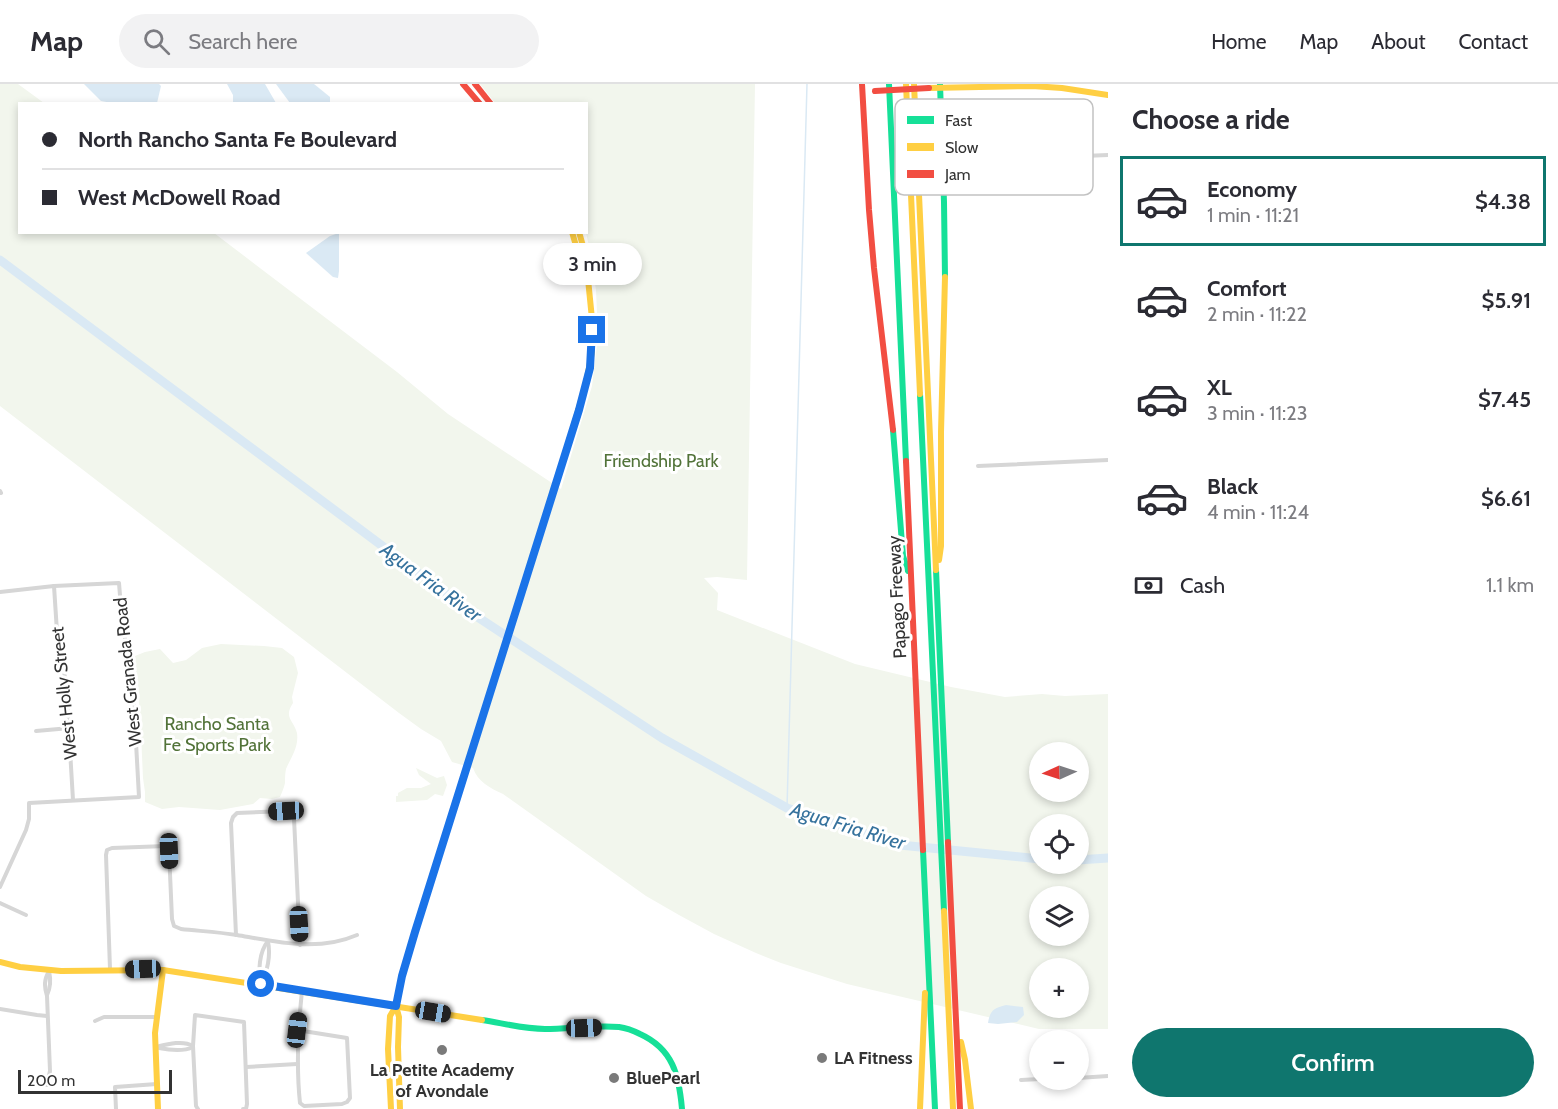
<!DOCTYPE html>
<meta charset="utf-8">
<style>
body{margin:0;font-family:Cabin,sans-serif;background:#f2f2f3;color:#2b2b33;height:100vh;display:flex;flex-direction:column;font-size:22px;white-space:nowrap}
*{box-sizing:border-box;margin:0}
p{font-size:20px;color:#7c7c81}
.icon{flex:none;width:33px;height:33px;fill:none;stroke:currentColor;stroke-width:2;stroke-linecap:round;stroke-linejoin:round}
.map{position:relative;flex:1;overflow:hidden}
.drawer{display:flex;flex-direction:column;background:#fff;width:450px}
.drawer>*{flex:none}
.banner{position:absolute;left:18px;top:18px;width:570px;height:132px;border-radius:0px;box-shadow:0 3px 9px #0003;display:grid;align-content:center;height:132px;padding:0 24px;background:#fff}
.needle{width:39px;rotate:267deg}
.fabs{position:absolute;left:1029px;top:658px;display:grid;gap:12px}
.fabs a{display:grid;place-items:center;width:60px;height:60px;border-radius:50%;background:#fff;box-shadow:0 3px 9px #0003;font-size:30px}
.scale{position:absolute;left:18px;bottom:15px;width:154px;box-sizing:border-box;padding-left:6px;border:3px solid #323232;border-top:0;font-size:16px;line-height:21px;white-space:nowrap;color:#323232;-webkit-text-stroke:4px #fff;paint-order:stroke}
.end{position:absolute;width:27px;height:27px;margin:-14px;border:8px solid #1a73e8;background:#fff;box-shadow:0 0 0 3px #fff}
.from{border-radius:50%}
.bubble{position:absolute;height:42px;border-radius:21px;background:#fff;box-shadow:0 3px 9px #0003;font-size:20px;font-weight:600;line-height:42px;text-align:center}
.car{position:absolute;width:18px;height:36px;margin:-18px -9px;border-radius:8px;box-shadow:0 0 4px 2px #0007;background:linear-gradient(#222 24%,#8ab4d8 0 40%,#222 0 76%,#8ab4d8 0 86%,#222 0)}
.banner b{display:flex;align-items:center;gap:21px;height:57px;font-size:22px}
.banner b+b{border-top:2px solid #e1e1e2}
.banner i{width:15px;height:15px;background:#2b2b33}
ul{padding:0;list-style:none}
li{display:flex;align-items:center;gap:18px;height:90px;margin:0 12px 9px;padding:0 12px;border:3px solid transparent;border-radius:0px}
li div{flex:1}
li b{display:block;font-size:22px}
li em{font-style:normal;font-weight:600}
li.on{border-color:#0f766e}
li>.icon{width:54px;height:54px;stroke-width:1.5}
h2{padding:0 24px;font-size:27px;line-height:72px}
.pay{display:flex;align-items:center;gap:15px;height:66px;padding:0 24px;font-size:22px}
.pay p{margin-inline-start:auto}
.button{display:flex;gap:12px;margin-top:auto;padding:12px 24px}
.button a{flex:1;height:69px;border-radius:36px;background:#0f766e;color:#fff;font-size:24px;font-weight:600;line-height:69px;text-align:center}
header{display:flex;align-items:center;gap:36px;box-sizing:border-box;height:84px;padding:0 30px;background:#fff;border-bottom:2px solid #e1e1e2}
header strong{font-size:28px}
nav{display:flex;gap:33px;margin-inline-start:auto;font-size:21px}
.search{width:420px;height:54px;background:#f2f2f3;display:flex;align-items:center;gap:15px;box-sizing:border-box;padding:0 21px;border-radius:33px;color:#7c7c81;font-size:22px}
main{display:flex;flex:1;min-height:0}
.map>svg:first-child{display:block}
.green{fill:#f2f6ed;fill-rule:evenodd}
.water{fill:#dae9f4}
.lines{fill:none;stroke-linecap:round;stroke-linejoin:round}
.stream{stroke:#dae9f4;stroke-width:1.5}
.river{stroke:#dae9f4;stroke-width:9}
.street{stroke:#d6d6d6;stroke-width:4}
.fast{stroke:#16e098;stroke-width:6}
.slow{stroke:#ffcf43;stroke-width:6}
.jam{stroke:#f24e42;stroke-width:6}
.jam-bridge{stroke:#f24e42;stroke-width:6}
.route{stroke:#1a73e8;stroke-width:8}
.poi-dot{fill:#7a7a7a;stroke:#fff;stroke-width:2}
.labels{text-anchor:middle;dominant-baseline:central;stroke-width:6;stroke-linejoin:round;paint-order:stroke}
.park-label{font-size:18px;fill:#527339;stroke:#fff}
.street-label{font-size:18px;fill:#323232;stroke:#fff}
.poi-label{font-size:18px;font-weight:bold;fill:#323232;stroke:#fff;text-anchor:start}
.water-label{font-size:20px;font-style:italic;fill:#36729d;stroke:#fff}
.key{fill:#fff;stroke:#c2c2c2;stroke-width:1.5}
.key-label{font-size:16px;fill:#323232}
</style>
<header>
<strong>Map</strong>
<div class="search"><svg class="icon" aria-label="search" viewBox="0 0 24 24"><circle cx="10" cy="10" r="6"/><path d="M15 15l6 6"/></svg>Search here</div>
<nav><a>Home</a><a>Map</a><a>About</a><a>Contact</a></nav>
</header>
<main>
<div class="map">
<svg width="1108" height="1025" viewBox="0 0 1108 1025">
<rect width="100%" height="100%" fill="#fff"/>
<g class="green">
<path d="M0,0H18L44,19L20,20V148L214,149L397,288L448,330L561,405L592,302L598,252L596,206L591,171L586,149V20L495,19L480,0H755L747,496L717,493L704,494L718,509L717,526L855,580L951,603L1005,613L1042,610L1065,612L1108,610V945H1039L847,900L781,879L756,869L714,850L679,831L646,812L503,710C490,704 478,698 473,684L452,678L441,657L421,645L399,629L0,322ZM1040,669H1078V708H1040ZM1040,741H1078V780H1040ZM1040,813H1078V852H1040ZM1040,885H1078V924H1040Z"/>
<path d="M221,560L264,562L282,564L294,573L298,589L292,613L293,619C283,634 294,636 297,649C299,663 291,673 286,685C285,690 285,694 285,699C284,704 282,708 280,713L272,715L260,714L253,720L220,726L179,723L162,725L145,718V708L143,694L141,650L138,606L134,583L135,572L145,568L160,565L173,579L186,576L202,564Z"/>
<path d="M416,684L437,694L444,692L447,701L443,712L435,710L427,716L396,718V712H398V709L407,704H421L431,700L419,691Z"/>
</g>
<g class="water">
<path d="M84,0H159L161,2L157,19H112L101,17Z"/>
<path d="M227,0H265L276,19H233V11Z"/>
<path d="M276,0H314L330,13V19H290Z"/>
<path d="M339,149V187L338,194L333,193L306,169L330,152Z"/>
<path d="M1006,921L1023,923L1024,931L1017,938L998,940L988,939C990,926 994,924 1006,921Z"/>
</g>
<g class="lines">
<path class="stream" d="M787,724L807,0"/>
<g class="river">
<path d="M0,176L476,532L662,654L787,724L900,761L1040,775"/>
<path d="M1078,776L1108,774"/>
</g>
<g class="street">
<path d="M969,74L1007,75L1108,71"/>
<path d="M978,382L1108,376"/>
<path d="M0,407L1,409"/>
<path d="M54,502L57,548L66,599L73,716"/>
<path d="M0,508L54,502L119,499L122,536L133,604L139,713L29,719V735L26,746L0,803"/>
<path d="M36,647L70,644"/>
<path d="M0,819L26,831"/>
<path d="M236,851L231,739L233,733L237,729L286,727L291,728L294,734L300,861"/>
<path d="M110,885L106,771L107,766L112,764L166,762L169,767L172,835L174,842L181,845C199,847 218,848 237,851C277,858 318,868 357,851"/>
<path d="M261,900C258,887 259,868 268,857"/>
<path d="M262,900C267,888 271,871 268,858"/>
<path d="M47,911C51,903 51,896 49,887"/>
<path d="M0,925L37,931L47,932"/>
<path d="M95,937L104,933H155"/>
<path d="M297,946L347,954L350,1014L347,1018L342,1020L304,1022L300,1019C296,982 298,945 302,907"/>
<path d="M156,963C168,960 183,956 193,962"/>
<path d="M159,964C169,966 183,968 193,963"/>
<path d="M246,983L297,980"/>
<path d="M1078,994L1108,992"/>
<path d="M1021,996L1040,995"/>
<path d="M47,1001L50,987L47,912C44,902 44,896 49,887"/>
<path d="M116,1025L115,1003L157,1000"/>
<path d="M198,1025L196,1022L193,962L195,931L244,938L247,1020L246,1025H243"/>
</g>
<g class="fast">
<path d="M889,0L906,377"/>
<path d="M940,0L944,118L945,193"/>
<path d="M920,310L944,827"/>
<path d="M893,346L903,472L908,487"/>
<path d="M936,486L948,758"/>
<path d="M923,766L935,1025"/>
<path d="M430,800L499,581"/>
<path d="M482,936C502,939 524,945 545,945C569,945 594,941 619,943C626,944 634,947 640,950C673,965 679,991 682,1025"/>
</g>
<g class="slow">
<path d="M906,0L920,310"/>
<path d="M914,0L936,486"/>
<path d="M929,4L1032,2L1062,4L1108,11"/>
<path d="M572,148L583,186L588,195"/>
<path d="M571,351L586,299L592,268V235L588,195L589,183L579,148"/>
<path d="M939,476L941,462V348L945,193"/>
<path d="M944,827L953,1025"/>
<path d="M0,878L20,883L61,887L163,886L482,936"/>
<path d="M396,922L399,933L398,963L400,1025"/>
<path d="M961,958L965,976L971,1025"/>
<path d="M158,1025L155,949L163,886"/>
<path d="M391,1025L388,965L390,932L396,922L402,892L430,800"/>
<path d="M920,1025L925,909"/>
</g>
<g class="jam">
<path d="M463,0L480,20"/>
<path d="M475,0L491,20"/>
<path d="M862,0L869,126L874,184L893,346"/>
<path d="M906,377L923,766"/>
<path d="M499,581L571,351"/>
<path d="M948,758L960,1025"/>
</g>
<path class="jam-bridge" d="M875,7L929,4"/>
</g>
<g class="lines">
<path class="route" d="M261,900L396,922L402,892L415,848L579,326L590,284L592,246"/>
</g>
<g class="poi-dot">
<circle cx="442" cy="966" r="6"/>
<circle cx="822" cy="974" r="6"/>
<circle cx="614" cy="994" r="6"/>
</g>
<g class="labels">
<g class="park-label">
<text x="661" y="377">Friendship Park</text>
<text x="217" y="640">Rancho Santa<tspan x="217" dy="21">Fe Sports Park</tspan></text>
</g>
<g class="street-label">
<text transform="translate(897 513) rotate(-93)">Papago Freeway</text>
<text transform="translate(128 588) rotate(-96)">West Granada Road</text>
<text transform="translate(64 609) rotate(-96)">West Holly Street</text>
</g>
<g class="poi-label">
<text x="834" y="974">LA Fitness</text>
<text x="442" y="986" text-anchor="middle">La Petite Academy<tspan x="442" dy="21">of Avondale</tspan></text>
<text x="626" y="994">BluePearl</text>
</g>
<g class="water-label">
<text transform="translate(431 498) rotate(36)">Agua Fria River</text>
<text transform="translate(848 742) rotate(17)">Agua Fria River</text>
</g>
</g>
<rect x="895" y="15" width="198" height="96" rx="9" class="key"/>
<rect x="907" y="32" width="27" height="8" fill="#16e098"/>
<rect x="907" y="59" width="27" height="8" fill="#ffcf43"/>
<rect x="907" y="86" width="27" height="8" fill="#f24e42"/>
<g class="key-label">
<text x="945" y="42">Fast</text>
<text x="945" y="69">Slow</text>
<text x="945" y="96">Jam</text>
</g>
</svg>
<div class="fabs">
<a><svg class="needle" viewBox="-14 -14 28 28"><path d="M0-13l5 13h-10z" fill="#e53935"/><path d="M0 13l5-13h-10z" fill="#7c7c81"/></svg></a>
<a><svg class="icon" aria-label="locate" viewBox="0 0 24 24"><circle cx="12" cy="12" r="6"/><path d="M12 2v4M12 18v4M2 12h4M18 12h4"/></svg></a>
<a><svg class="icon" aria-label="layers" viewBox="0 0 24 24"><path d="M12 4l9 5-9 5-9-5zM3 14l9 5 9-5"/></svg></a>
<a>+</a>
<a>−</a>
</div>
<div class="scale">200 m</div>
<i class="end from" style="left:261px;top:900px"></i>
<i class="end" style="left:592px;top:246px"></i>
<div class="bubble" style="left:543px;top:159px;width:99px">3 min</div>
<i class="car" style="left:286px;top:727px;rotate:267deg"></i>
<i class="car" style="left:169px;top:767px;rotate:178deg"></i>
<i class="car" style="left:299px;top:840px;rotate:177deg"></i>
<i class="car" style="left:143px;top:885px;rotate:268deg"></i>
<i class="car" style="left:433px;top:928px;rotate:99deg"></i>
<i class="car" style="left:584px;top:944px;rotate:88deg"></i>
<i class="car" style="left:297px;top:946px;rotate:7deg"></i>
<div class="banner">
<b><i class="from"></i>North Rancho Santa Fe Boulevard</b>
<b><i></i>West McDowell Road</b>
</div>
</div>
<section class="drawer">
<h2>Choose a ride</h2>
<ul>
<li class="on"><svg class="icon" aria-label="car" viewBox="0 0 24 24"><path d="M5 17H2v-5l4-1 3-4h7l3 4 3 1v5h-3M9 17h6M6 11h13"/><circle cx="7" cy="17" r="2"/><circle cx="17" cy="17" r="2"/></svg><div><b>Economy</b><p>1 min · 11:21</p></div><em>$4.38</em></li>
<li><svg class="icon" aria-label="car" viewBox="0 0 24 24"><path d="M5 17H2v-5l4-1 3-4h7l3 4 3 1v5h-3M9 17h6M6 11h13"/><circle cx="7" cy="17" r="2"/><circle cx="17" cy="17" r="2"/></svg><div><b>Comfort</b><p>2 min · 11:22</p></div><em>$5.91</em></li>
<li><svg class="icon" aria-label="car" viewBox="0 0 24 24"><path d="M5 17H2v-5l4-1 3-4h7l3 4 3 1v5h-3M9 17h6M6 11h13"/><circle cx="7" cy="17" r="2"/><circle cx="17" cy="17" r="2"/></svg><div><b>XL</b><p>3 min · 11:23</p></div><em>$7.45</em></li>
<li><svg class="icon" aria-label="car" viewBox="0 0 24 24"><path d="M5 17H2v-5l4-1 3-4h7l3 4 3 1v5h-3M9 17h6M6 11h13"/><circle cx="7" cy="17" r="2"/><circle cx="17" cy="17" r="2"/></svg><div><b>Black</b><p>4 min · 11:24</p></div><em>$6.61</em></li>
</ul>
<div class="pay"><svg class="icon" aria-label="cash" viewBox="0 0 24 24"><path d="M3 7h18v10H3z"/><circle cx="12" cy="12" r="2"/></svg>Cash<p>1.1 km</p></div>
<div class="button"><a>Confirm</a></div>
</section>
</main>
